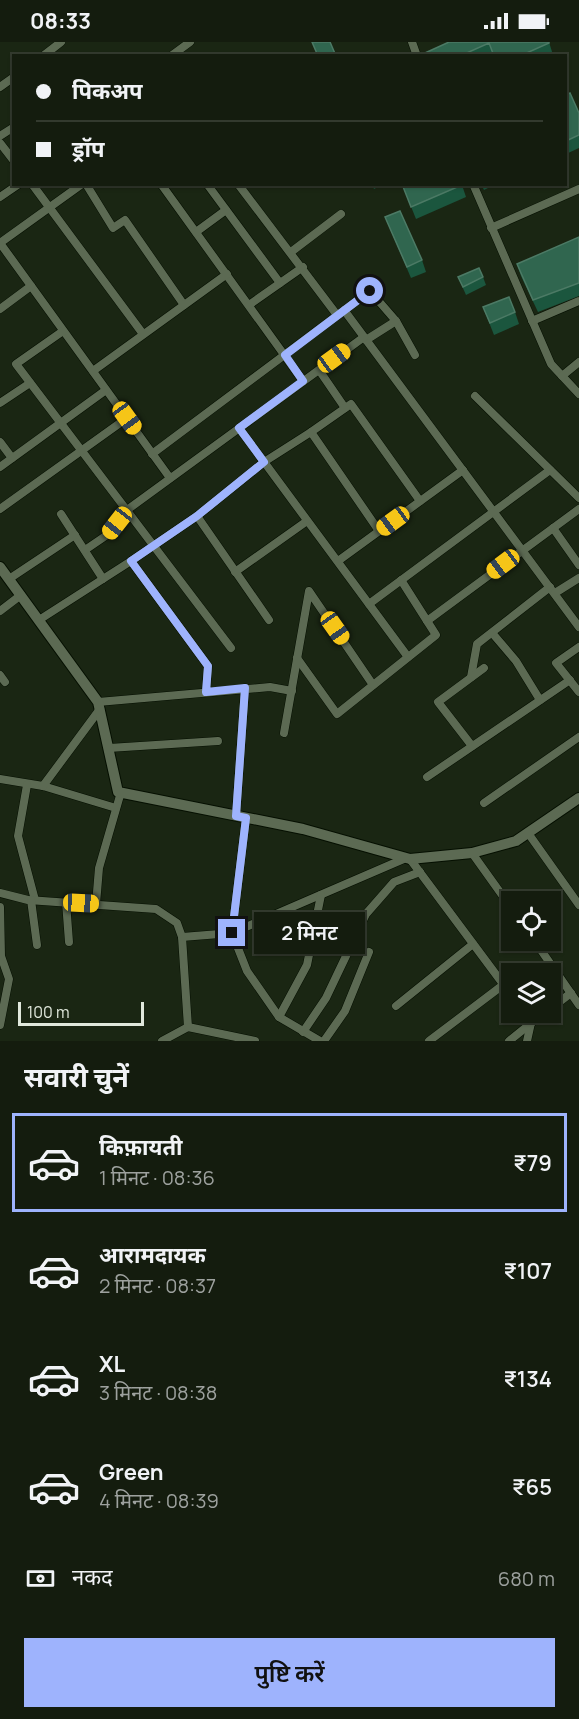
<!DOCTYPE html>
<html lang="hi">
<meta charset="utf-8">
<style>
body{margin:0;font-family:Manrope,"Noto Sans Devanagari",sans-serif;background:#21291c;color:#f1f3f6;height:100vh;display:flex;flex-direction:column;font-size:22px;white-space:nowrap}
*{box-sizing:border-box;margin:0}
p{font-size:20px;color:#9da19e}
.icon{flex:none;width:33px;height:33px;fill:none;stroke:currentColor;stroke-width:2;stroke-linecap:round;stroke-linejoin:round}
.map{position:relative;height:999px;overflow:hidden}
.drawer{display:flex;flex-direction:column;background:#141c0e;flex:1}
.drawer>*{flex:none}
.guide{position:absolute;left:12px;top:12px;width:555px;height:132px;border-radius:0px;box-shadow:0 2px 4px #0004,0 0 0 2px #333a2e;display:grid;align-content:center;height:132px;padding:0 24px;background:#141c0e}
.controls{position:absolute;left:501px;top:849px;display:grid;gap:12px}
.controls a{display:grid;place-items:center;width:60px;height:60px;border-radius:0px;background:#141c0e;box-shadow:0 2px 4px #0004,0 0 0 2px #333a2e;font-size:30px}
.scale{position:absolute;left:18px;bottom:15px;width:126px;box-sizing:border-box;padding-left:6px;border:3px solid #e0e8dc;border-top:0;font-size:16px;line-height:21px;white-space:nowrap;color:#e0e8dc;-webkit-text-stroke:4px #1a2613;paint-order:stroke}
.end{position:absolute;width:27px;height:27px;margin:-14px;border:8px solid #9eb3fd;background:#111;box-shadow:0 0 0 3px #111}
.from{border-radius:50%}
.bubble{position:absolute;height:42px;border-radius:0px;background:#141c0e;box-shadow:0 2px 4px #0004,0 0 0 2px #333a2e;font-size:20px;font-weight:600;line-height:42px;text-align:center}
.car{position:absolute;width:18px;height:36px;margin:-18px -9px;border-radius:8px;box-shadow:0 0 4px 2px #0007;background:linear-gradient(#f5c518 24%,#345 0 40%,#f5c518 0 76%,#345 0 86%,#f5c518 0)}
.guide b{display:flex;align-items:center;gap:21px;height:57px;font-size:22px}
.guide b+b{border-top:2px solid #333a2e}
.guide i{width:15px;height:15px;background:#f1f3f6}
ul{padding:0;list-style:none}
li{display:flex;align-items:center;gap:18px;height:99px;margin:0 12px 9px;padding:0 12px;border:3px solid transparent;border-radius:0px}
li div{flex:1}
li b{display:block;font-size:22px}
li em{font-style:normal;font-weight:600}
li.selected{border-color:#9eb3fd}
li>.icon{width:54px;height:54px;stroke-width:1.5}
h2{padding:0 24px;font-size:27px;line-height:72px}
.pay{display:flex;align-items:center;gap:15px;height:66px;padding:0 24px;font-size:22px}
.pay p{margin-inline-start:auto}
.action{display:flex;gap:12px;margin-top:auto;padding:12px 24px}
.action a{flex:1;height:69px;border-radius:0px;background:#9eb3fd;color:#111;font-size:24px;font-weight:600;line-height:69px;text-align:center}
.status{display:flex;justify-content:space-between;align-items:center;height:42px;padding:0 30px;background:#141c0e;direction:ltr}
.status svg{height:16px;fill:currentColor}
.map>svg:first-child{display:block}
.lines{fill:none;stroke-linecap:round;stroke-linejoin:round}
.street-casing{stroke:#050f01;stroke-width:9}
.secondary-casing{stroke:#050f01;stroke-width:12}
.street{stroke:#5c6a53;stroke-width:8}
.secondary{stroke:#5c6a53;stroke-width:10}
.wall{fill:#1b563e}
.building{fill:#30664f;stroke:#4c7a65;stroke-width:1.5}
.route{stroke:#9eb3fd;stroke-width:8}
</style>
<div class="status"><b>08:33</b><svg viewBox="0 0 49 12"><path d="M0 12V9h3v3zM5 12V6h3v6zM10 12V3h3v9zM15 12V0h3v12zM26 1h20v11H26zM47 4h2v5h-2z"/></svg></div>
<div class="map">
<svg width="579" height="999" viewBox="0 0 579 999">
<rect width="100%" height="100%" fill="#1a2613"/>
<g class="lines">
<g class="street-casing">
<g id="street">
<path d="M412,0L417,14"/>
<path d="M43,14L61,0"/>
<path d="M171,14L190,0"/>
<path d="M0,45L14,35"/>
<path d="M0,94L14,85"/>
<path d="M0,101L14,119"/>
<path d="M32,142L143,292"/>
<path d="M82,142L0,201L170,436"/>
<path d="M86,142L113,186L125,178L184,263"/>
<path d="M161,142L303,339"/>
<path d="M207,142L280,241"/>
<path d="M238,142L337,273"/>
<path d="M473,142L551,322L579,352"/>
<path d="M0,155L19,142"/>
<path d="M491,186L579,147"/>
<path d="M196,190L226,168"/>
<path d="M291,210L341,172"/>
<path d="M249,263L303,225"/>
<path d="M0,267L31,244"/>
<path d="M344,268L579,585"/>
<path d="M396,279L415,313"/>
<path d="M532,279L579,259"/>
<path d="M63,289L16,322L231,606"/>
<path d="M319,328L345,366"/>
<path d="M93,329L227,232"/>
<path d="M562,334L579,320"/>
<path d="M475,354L579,456"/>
<path d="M0,361L30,341"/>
<path d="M239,386L408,615"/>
<path d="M0,400L12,416"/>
<path d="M152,412L370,249L396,279L366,298"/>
<path d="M0,425L106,348"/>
<path d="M0,467L127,376"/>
<path d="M61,472L103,537"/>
<path d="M197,474L264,420L311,390"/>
<path d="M553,486L579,523"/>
<path d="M379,489L311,390L351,362L420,459"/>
<path d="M85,508L107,493L127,468L364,295"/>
<path d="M131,519L197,474L269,578"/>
<path d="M338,519L463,428"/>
<path d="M235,530L307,479"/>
<path d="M9,537L75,493"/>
<path d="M555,551L579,536"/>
<path d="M369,562L550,428"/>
<path d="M0,569L21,553"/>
<path d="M39,578L131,519L208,624L206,650"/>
<path d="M427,579L579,467"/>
<path d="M493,592L516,619L540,658"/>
<path d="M579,605L556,621L579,650"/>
<path d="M297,616L337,672L436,593L401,538"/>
<path d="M0,633L5,640"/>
<path d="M471,635L477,602L550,545"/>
<path d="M98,660L270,645L292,649"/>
<path d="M284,691L309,549L373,643"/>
<path d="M472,704L438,660L484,626"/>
<path d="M109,706L218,699"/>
<path d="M427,735L570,638"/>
<path d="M0,737L43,744L116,766"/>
<path d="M27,743L18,794L35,858"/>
<path d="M43,744L100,667"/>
<path d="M484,761L579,695"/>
<path d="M236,774L245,646"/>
<path d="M246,776L232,891L247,929L279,975L320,999"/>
<path d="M528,791L579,863"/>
<path d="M472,811L512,867"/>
<path d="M410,817L512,954"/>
<path d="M0,851L28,858L156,867L177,881L182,895L188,985L162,999"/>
<path d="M31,858L37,903"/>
<path d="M66,860L69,900"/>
<path d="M96,862L99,826L121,750"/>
<path d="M0,865L1,914L9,937L0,983"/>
<path d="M182,895L232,891L406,816"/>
<path d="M534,898L579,963"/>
<path d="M396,964L473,902"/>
<path d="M550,967L571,951"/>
<path d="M524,970L531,981L527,999"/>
<path d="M279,975L307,923L321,853"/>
<path d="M188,985L255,999"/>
<path d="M303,990L326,956L366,872L394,840L420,830"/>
<path d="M324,999L345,969L369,910"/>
<path d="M429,999L503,943"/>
<path d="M509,999L545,970"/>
</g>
</g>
<g class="secondary-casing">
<path id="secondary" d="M0,525L98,660L118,750L303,787L410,817L472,811L516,799L579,756"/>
</g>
<use href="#street" class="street"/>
<use href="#secondary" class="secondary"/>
</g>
<g class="wall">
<path d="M449,0H549L553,13L551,14H494L493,13L491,14H426Z"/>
<path d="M566,53L579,71V106L566,112Z"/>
<path d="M372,142H384L374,147Z"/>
<path d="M402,142L462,143L466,155L416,177Z"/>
<path d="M481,142H496L484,148Z"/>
<path d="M385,175L422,218L426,230L411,236Z"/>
<path d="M579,195V254L538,270L521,234L517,222Z"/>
<path d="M458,235H483L486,243L466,253Z"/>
<path d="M483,265L515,270L519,282L494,293Z"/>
</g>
<g class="building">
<path d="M312,0H330L336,14H318Z"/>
<path d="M449,0H549V1L520,14H494L489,1L460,14H426L425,11Z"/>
<path d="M570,51L579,71V93L566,99V53Z"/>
<path d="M402,142H462V143L411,165Z"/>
<path d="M400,169L422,218L407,225L385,175Z"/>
<path d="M579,195V241L533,258L517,222Z"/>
<path d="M479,226L483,235L463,245L458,235Z"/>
<path d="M509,255L515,270L490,281L483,265Z"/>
</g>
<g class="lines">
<path class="route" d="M232,891L246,776L236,774L245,646L206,650L208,624L131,519L197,474L264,420L239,386L303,339L285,313L370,249"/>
</g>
</svg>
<div class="controls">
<a><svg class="icon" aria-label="locate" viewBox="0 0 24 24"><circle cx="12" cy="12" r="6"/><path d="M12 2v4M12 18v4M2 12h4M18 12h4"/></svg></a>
<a><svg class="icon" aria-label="layers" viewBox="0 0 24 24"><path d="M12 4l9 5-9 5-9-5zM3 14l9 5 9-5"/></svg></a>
</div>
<div class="scale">100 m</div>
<i class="end from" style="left:370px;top:249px"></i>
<i class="end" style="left:232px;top:891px"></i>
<div class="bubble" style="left:254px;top:870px;width:111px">2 मिनट</div>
<i class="car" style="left:334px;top:316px;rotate:54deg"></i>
<i class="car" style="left:127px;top:376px;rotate:144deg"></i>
<i class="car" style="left:393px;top:479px;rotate:234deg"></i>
<i class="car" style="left:117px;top:481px;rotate:218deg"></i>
<i class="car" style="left:503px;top:522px;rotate:233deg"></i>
<i class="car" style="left:335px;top:586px;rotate:145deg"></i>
<i class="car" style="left:81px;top:861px;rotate:93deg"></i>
<div class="guide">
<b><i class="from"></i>पिकअप</b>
<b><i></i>ड्रॉप</b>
</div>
</div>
<section class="drawer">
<h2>सवारी चुनें</h2>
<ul>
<li class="selected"><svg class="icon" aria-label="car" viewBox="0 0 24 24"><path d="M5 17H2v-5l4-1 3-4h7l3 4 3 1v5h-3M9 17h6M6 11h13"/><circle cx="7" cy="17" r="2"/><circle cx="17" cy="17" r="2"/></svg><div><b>किफ़ायती</b><p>1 मिनट · 08:36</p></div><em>₹79</em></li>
<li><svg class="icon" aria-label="car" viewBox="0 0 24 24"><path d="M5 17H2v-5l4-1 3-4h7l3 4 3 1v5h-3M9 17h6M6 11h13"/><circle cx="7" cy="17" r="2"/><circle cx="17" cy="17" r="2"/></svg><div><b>आरामदायक</b><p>2 मिनट · 08:37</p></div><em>₹107</em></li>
<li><svg class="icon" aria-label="car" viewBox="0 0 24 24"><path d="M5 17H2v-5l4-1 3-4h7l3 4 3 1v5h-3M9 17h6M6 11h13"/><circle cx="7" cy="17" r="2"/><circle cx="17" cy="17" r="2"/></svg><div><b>XL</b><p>3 मिनट · 08:38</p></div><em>₹134</em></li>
<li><svg class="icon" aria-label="car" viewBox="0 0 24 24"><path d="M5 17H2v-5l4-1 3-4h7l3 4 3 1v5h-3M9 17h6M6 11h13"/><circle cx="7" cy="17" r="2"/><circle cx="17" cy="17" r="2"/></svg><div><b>Green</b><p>4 मिनट · 08:39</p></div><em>₹65</em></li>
</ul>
<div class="pay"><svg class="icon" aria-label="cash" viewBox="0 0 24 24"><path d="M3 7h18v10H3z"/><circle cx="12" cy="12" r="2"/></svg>नकद<p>680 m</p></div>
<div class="action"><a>पुष्टि करें</a></div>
</section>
